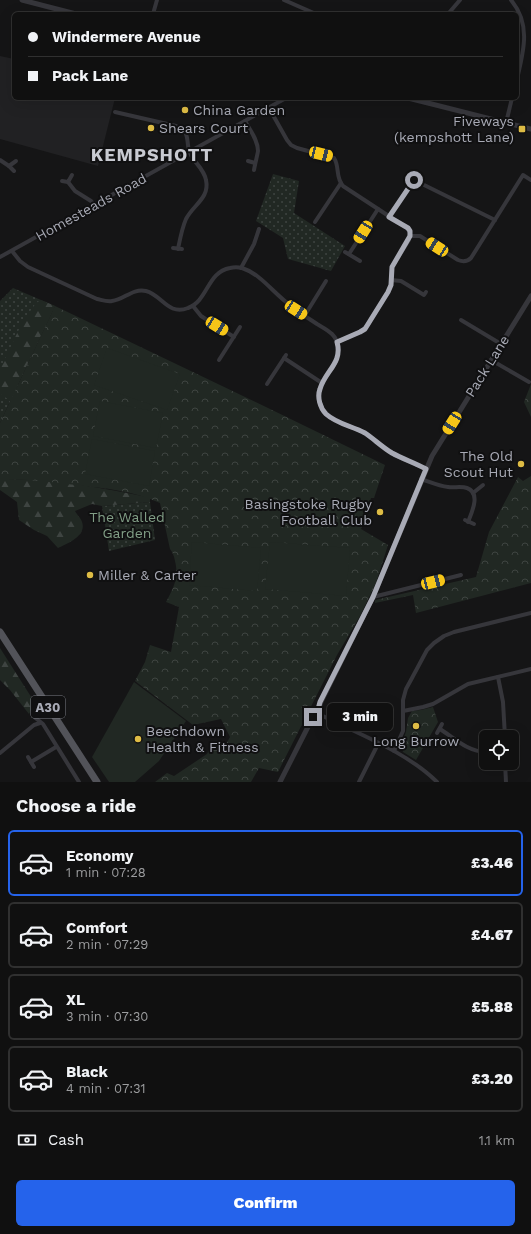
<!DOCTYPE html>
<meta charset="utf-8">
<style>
body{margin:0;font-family:"Work Sans",sans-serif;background:#191919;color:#f1f3f6;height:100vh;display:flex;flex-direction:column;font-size:15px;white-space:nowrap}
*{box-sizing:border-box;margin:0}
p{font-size:13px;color:#9c9d9f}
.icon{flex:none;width:22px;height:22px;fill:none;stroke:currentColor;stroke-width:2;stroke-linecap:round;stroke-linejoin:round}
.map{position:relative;height:782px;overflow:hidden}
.side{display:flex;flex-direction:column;background:#101010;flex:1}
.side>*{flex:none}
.hud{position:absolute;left:12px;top:12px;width:507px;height:88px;border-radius:6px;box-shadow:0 4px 16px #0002,0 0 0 1px #303030;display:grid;align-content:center;height:88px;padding:0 16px;background:#101010}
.fabs{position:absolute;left:479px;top:730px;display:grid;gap:8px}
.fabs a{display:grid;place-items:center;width:40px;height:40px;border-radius:6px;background:#101010;box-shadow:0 4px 16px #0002,0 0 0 1px #303030;font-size:20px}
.end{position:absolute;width:18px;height:18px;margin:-9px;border:5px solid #a8aab5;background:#111;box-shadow:0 0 0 2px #111}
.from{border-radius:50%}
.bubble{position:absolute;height:28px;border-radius:6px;background:#101010;box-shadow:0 4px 16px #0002,0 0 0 1px #303030;font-size:13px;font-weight:800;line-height:28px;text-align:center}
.car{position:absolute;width:12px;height:24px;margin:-12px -6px;border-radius:5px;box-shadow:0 0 3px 1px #0007;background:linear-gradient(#f5c518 24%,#345 0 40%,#f5c518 0 76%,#345 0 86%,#f5c518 0)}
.hud b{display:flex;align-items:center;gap:14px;height:38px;font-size:15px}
.hud b+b{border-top:1px solid #303030}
.hud i{width:10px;height:10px;background:#f1f3f6}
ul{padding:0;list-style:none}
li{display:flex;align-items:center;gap:12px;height:66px;margin:0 8px 6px;padding:0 8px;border:2px solid #303030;border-radius:6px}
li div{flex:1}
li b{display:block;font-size:15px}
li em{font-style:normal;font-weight:800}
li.on{border-color:#2563eb}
li>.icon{width:36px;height:36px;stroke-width:1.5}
h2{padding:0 16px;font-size:18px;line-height:48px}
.pay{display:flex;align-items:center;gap:10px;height:44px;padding:0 16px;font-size:15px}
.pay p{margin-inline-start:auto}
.cta{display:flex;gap:8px;margin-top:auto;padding:8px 16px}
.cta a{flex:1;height:46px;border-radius:6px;background:#2563eb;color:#fff;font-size:16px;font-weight:800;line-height:46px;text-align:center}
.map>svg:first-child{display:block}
.built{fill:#212123}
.grass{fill:url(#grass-dots)}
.forest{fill:url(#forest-firs)}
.park{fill:url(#park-crowns)}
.pitch{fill:#212823}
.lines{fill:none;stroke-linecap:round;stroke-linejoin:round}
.minor{stroke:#36363b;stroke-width:4}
.tertiary{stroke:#36363b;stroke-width:5}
.primary{stroke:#525359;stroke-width:7}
.route{stroke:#a8aab5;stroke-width:5}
.poi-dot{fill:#debc45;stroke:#101011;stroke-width:1.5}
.labels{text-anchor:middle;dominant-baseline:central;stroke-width:4;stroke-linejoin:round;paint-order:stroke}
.shield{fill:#101011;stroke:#7a7c84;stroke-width:1}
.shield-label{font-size:13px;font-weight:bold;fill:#a8aab5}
.poi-label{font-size:14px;fill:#a8aab5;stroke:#101011;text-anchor:start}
.street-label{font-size:14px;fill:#a8aab5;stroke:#101011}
.park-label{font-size:14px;fill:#819e86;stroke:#101011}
.district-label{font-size:18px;font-weight:bold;letter-spacing:1px;fill:#c8cad1;stroke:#101011}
</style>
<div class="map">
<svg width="531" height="782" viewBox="0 0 531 782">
<defs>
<pattern id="grass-dots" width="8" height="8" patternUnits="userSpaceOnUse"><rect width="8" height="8" fill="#212823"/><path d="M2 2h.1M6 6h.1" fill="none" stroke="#3e4441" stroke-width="1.8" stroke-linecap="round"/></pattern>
<pattern id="forest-firs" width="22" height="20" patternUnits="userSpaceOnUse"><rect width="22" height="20" fill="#212823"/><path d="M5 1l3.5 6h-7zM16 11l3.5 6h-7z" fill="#3e4441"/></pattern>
<pattern id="park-crowns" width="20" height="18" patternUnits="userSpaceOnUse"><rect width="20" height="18" fill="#212823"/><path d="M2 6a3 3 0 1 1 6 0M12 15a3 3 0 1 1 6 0" fill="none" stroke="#3e4441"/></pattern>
</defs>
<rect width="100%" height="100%" fill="#151516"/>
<path class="built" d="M0,56L14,59V98H115L98,166L0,139Z"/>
<g class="grass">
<path d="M273,174L299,181L294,213L345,246L331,271L288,259L283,238L256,221Z"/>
<path d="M13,288L55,306L0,423V301Z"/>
<path d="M150,502L155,540L109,551L102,506Z"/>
</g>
<g class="forest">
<path d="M41,300L55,306L17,386L14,403L0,394V369L23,321L36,303Z"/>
<path d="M0,479C49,478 99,487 147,497L150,498V502L102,506L92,504L75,511C77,515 81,518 82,522C87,536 67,544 58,548L47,536L34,530L19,520L17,502L0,490Z"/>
<path d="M0,648L35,703L29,714L10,690L0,680Z"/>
</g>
<g class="park">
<path d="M55,306L268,408L385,465L374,498H371L361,529L388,545L376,583L360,616L337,655L278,772L259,768L251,782H155L167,773L174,776L207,754L209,750L225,746L230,737L221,719L193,725L135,681L145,662L150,645L171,652L179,607L166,602C174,587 179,577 175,561C174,556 173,553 170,549L160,503C134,491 104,488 76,485C51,482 25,479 0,479V423Z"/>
<path d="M531,384V417L524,402Z"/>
<path d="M531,476V583L416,613L413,595L375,603V600L476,577L489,532L518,477L523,481Z"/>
<path d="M433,707L438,722L416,760L403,752L401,745L406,732L408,718L412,711L421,710Z"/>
</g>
<g class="pitch">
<path d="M107,348L180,374L167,410L94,385Z"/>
<path d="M100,401L163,413L156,448L93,436Z"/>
<path d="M92,439L155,451L149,486L85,474Z"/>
<path d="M192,542L261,548L257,591L189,585Z"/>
<path d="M270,542L350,548L346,596L265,589Z"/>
<path d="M134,682L186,721L159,761L135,782H109L92,757Z"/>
</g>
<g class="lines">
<g class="minor">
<path d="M284,0L316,14"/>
<path d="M511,0C531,24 524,50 517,79"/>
<path d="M153,14L157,0"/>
<path d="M448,14L460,0"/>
<path d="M269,108L287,140L291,145L297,148L334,158C340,167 335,177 343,186L407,228L410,233L409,240L392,267L391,285L388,292L367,326L360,332L337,342"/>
<path d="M115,112L176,126C190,132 186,138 189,151C192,161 204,168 206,180C210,198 193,205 186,219C182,228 180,239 178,249"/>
<path d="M245,121C250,130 258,140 258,151C257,157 255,164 254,170"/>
<path d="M506,123L512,98"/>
<path d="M0,160L9,166L14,171"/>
<path d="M248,161L255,163"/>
<path d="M9,166L16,161"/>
<path d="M414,180L495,220"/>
<path d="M62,181L68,182L72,175"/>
<path d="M68,182L75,191L91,201L94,205"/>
<path d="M389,217L418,173"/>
<path d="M315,222L341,183"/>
<path d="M410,236H420L458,260C463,262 467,262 471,258L523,175L531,180"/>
<path d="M173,248L182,249"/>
<path d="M12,251L20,261L28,267L97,299C102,300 107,302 112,301C124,300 132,288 146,291C162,295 168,316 188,308C208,301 207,272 230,268C234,267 238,267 242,268C261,274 274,294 290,305C298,312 308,318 317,324C322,327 328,330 332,334C336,338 338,343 338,348C341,371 308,383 322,408C331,424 352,425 366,434C374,439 382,446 390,452C401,459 414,463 426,469"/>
<path d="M345,252L360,261"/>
<path d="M349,254L378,209"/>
<path d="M0,257L286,98"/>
<path d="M241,268L254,244L259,229"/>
<path d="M391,280L401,281L424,295L426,292"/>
<path d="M193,306L201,316L234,337"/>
<path d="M305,315L326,281"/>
<path d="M461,320L501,344"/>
<path d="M284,358L322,383"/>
<path d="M219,360L240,327"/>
<path d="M491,360L529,382"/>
<path d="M267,384L286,355"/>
<path d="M421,479C430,482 439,486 448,487C454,488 461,486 467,488C481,493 472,512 468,522"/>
<path d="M473,493L483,485"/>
<path d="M465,520L474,524"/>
<path d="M373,597L461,575"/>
<path d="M498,677L503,702L505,737"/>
<path d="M403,711L423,707L433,704L468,684L531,669"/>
<path d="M317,713C355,733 406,751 437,782"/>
<path d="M33,716L43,724L79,782"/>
<path d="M440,729C454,738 468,752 486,752"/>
<path d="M437,733L442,724"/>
<path d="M394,751L403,731V700L406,689L412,678L427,650L434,643L444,636L454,632L531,613"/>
<path d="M0,753L34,725L40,723"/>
<path d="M28,757L34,767"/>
<path d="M31,762L56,747"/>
<path d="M505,763L506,782"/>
<path d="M359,782L378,744"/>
</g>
<g class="tertiary">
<path d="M22,0L76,14"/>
<path d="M408,98L531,129"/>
<path d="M280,782L313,717L317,713L321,702L373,597L432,456L531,296"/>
</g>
<path class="primary" d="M0,632L97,782"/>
</g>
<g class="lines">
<path class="route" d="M313,717L317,713L320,702L373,597L426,469C415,463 403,459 392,453C382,447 374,439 365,433C352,426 337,424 326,414C320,408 317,397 320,389C325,371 343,363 337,342L360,332L365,329L388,292L391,285L392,267L410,236V231L408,228L389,217L414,180"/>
</g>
<g class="poi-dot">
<circle cx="185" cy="110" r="4"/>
<circle cx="151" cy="128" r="4"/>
<rect x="518" y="125" width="8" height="8" rx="2"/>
<circle cx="521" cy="464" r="4"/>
<circle cx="380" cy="512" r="4"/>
<circle cx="90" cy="575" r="4"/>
<circle cx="416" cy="726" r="4"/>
<circle cx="138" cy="739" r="4"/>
</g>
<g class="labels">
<rect class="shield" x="31" y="696" width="34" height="22" rx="3"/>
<g class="shield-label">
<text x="48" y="707">A30</text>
</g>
<g class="poi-label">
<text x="193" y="110">China Garden</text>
<text x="514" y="121" text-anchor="end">Fiveways<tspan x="514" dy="16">(kempshott Lane)</tspan></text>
<text x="159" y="128">Shears Court</text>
<text x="513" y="456" text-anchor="end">The Old<tspan x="513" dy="16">Scout Hut</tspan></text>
<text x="372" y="504" text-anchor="end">Basingstoke Rugby<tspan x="372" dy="16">Football Club</tspan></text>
<text x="98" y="575">Miller &amp; Carter</text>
<text x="146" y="731">Beechdown<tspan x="146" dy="16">Health &amp; Fitness</tspan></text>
<text x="416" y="741" text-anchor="middle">Long Burrow</text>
</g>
<g class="street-label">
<text transform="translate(91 207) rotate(-29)">Homesteads Road</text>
<text transform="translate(487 366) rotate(-58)">Pack Lane</text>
</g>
<g class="park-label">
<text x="127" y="517">The Walled<tspan x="127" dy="16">Garden</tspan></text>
</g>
<g class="district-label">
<text x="152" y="154">KEMPSHOTT</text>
</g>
</g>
</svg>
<div class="fabs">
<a><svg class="icon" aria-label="locate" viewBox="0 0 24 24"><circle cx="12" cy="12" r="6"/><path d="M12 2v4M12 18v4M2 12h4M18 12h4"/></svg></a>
</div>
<i class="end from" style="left:414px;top:180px"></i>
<i class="end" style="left:313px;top:717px"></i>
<div class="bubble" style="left:327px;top:703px;width:66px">3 min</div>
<i class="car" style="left:321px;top:154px;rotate:104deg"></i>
<i class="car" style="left:363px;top:232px;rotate:212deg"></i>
<i class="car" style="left:437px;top:247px;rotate:303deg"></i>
<i class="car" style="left:296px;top:310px;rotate:123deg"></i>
<i class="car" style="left:217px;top:326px;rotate:122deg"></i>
<i class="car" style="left:452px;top:423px;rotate:212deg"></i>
<i class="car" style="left:433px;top:582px;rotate:76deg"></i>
<div class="hud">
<b><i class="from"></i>Windermere Avenue</b>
<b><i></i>Pack Lane</b>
</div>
</div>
<section class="side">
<h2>Choose a ride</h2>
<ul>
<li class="on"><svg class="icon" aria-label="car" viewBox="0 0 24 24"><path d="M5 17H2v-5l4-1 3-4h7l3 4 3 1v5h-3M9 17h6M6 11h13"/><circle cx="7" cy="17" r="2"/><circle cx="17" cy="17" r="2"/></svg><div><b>Economy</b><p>1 min · 07:28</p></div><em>£3.46</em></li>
<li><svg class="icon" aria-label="car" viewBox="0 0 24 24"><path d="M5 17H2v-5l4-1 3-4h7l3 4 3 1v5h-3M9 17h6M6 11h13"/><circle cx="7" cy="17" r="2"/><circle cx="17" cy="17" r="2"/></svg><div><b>Comfort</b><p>2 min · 07:29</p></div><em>£4.67</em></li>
<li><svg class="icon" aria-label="car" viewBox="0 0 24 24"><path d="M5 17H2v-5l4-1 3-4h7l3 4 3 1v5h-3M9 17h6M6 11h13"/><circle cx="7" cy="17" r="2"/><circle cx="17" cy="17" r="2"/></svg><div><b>XL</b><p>3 min · 07:30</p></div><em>£5.88</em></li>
<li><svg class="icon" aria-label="car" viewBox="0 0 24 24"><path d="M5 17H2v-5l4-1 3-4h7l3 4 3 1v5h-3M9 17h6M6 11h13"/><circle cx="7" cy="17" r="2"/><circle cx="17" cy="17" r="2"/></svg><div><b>Black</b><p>4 min · 07:31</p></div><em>£3.20</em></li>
</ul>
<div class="pay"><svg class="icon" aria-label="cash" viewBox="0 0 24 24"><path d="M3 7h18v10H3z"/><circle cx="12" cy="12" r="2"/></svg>Cash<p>1.1 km</p></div>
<div class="cta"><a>Confirm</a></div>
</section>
